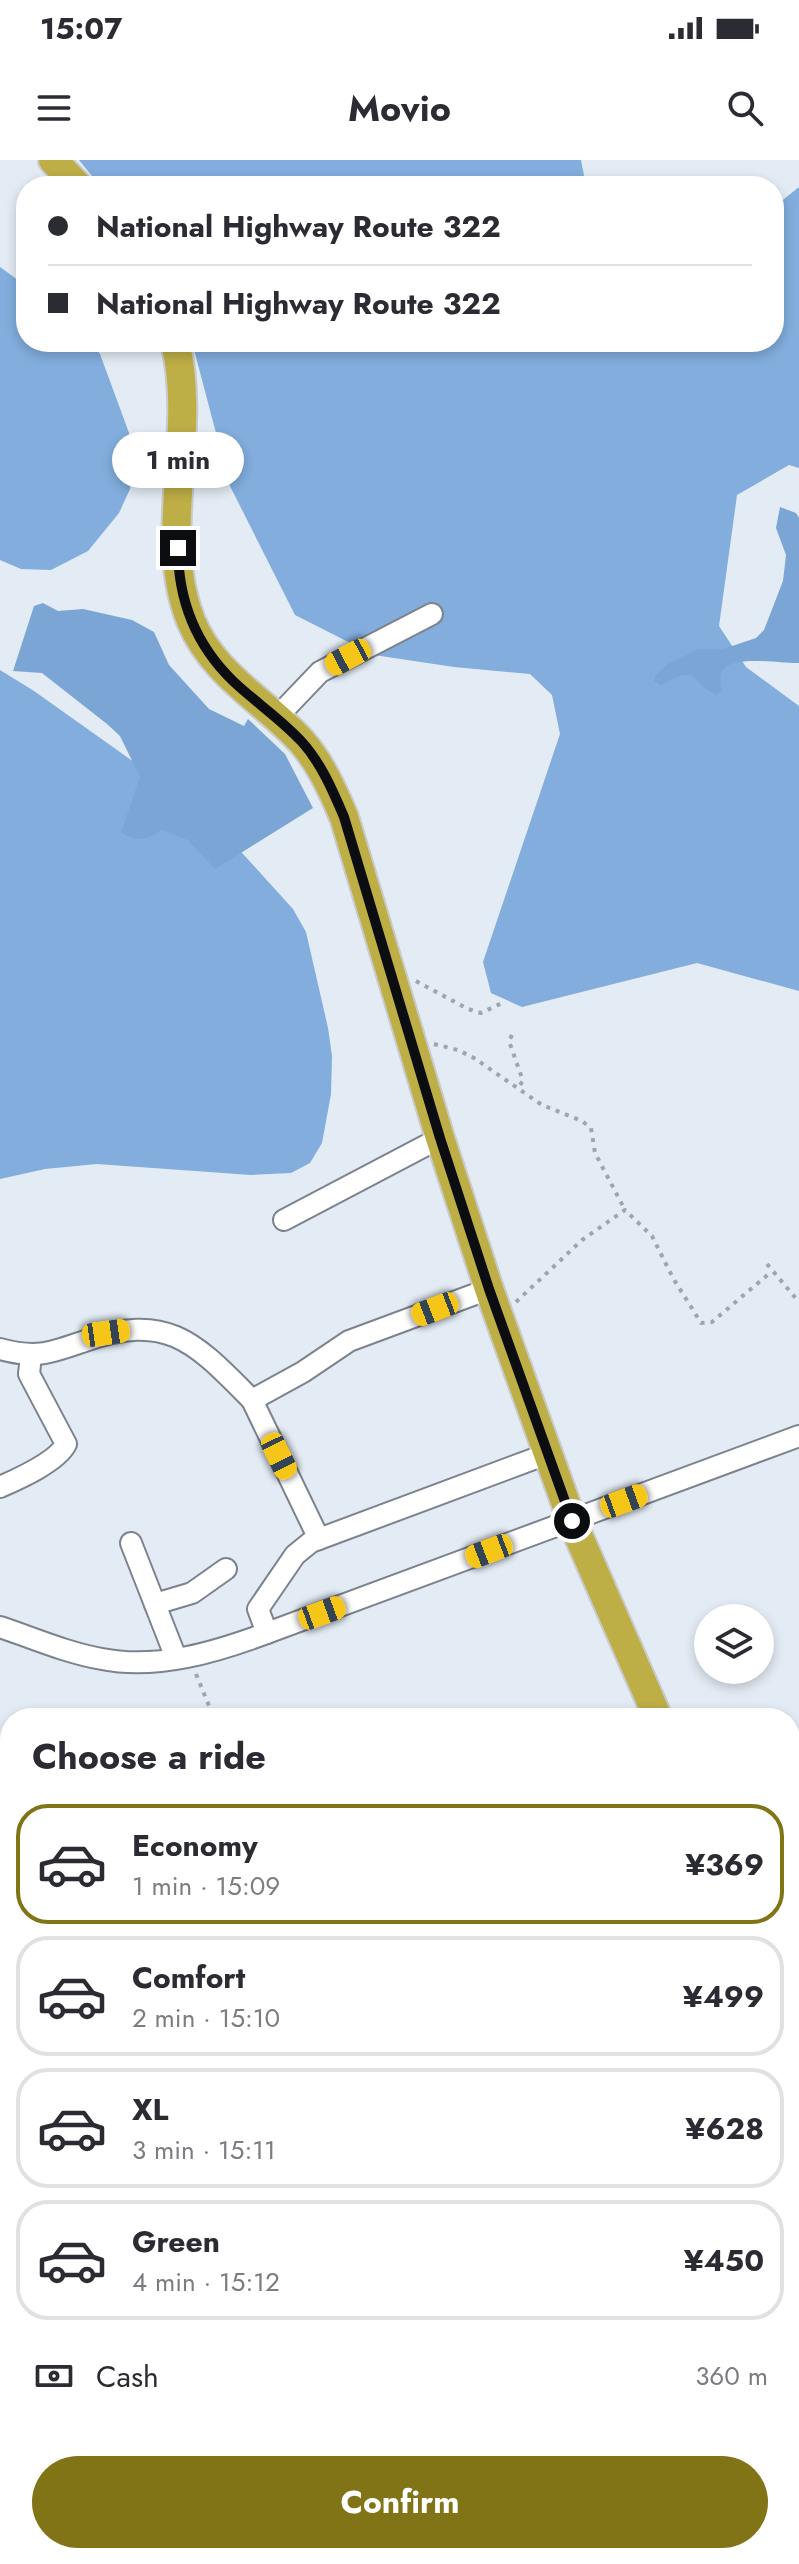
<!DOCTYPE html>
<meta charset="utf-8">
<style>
body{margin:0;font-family:Jost,sans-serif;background:#f2f2f3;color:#2b2b33;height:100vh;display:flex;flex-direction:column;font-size:30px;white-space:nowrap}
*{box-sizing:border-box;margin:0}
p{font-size:26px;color:#7c7c81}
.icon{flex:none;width:44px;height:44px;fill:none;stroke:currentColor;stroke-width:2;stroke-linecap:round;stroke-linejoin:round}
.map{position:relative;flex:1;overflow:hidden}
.sheet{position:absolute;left:0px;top:1548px;width:800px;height:856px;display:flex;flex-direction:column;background:#fff;border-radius:32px 32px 0 0;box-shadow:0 4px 12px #0003}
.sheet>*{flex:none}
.hud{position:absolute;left:16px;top:16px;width:768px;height:176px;border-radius:32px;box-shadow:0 4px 12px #0003;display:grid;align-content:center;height:176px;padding:0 32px;background:#fff}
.controls{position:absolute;left:694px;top:1444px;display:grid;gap:16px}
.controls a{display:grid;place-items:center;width:80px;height:80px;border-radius:50%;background:#fff;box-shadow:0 4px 12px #0003;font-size:40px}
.end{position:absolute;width:36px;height:36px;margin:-18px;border:10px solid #0b0d10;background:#fff;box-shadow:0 0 0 4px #fff}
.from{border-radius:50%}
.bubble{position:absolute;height:56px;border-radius:28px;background:#fff;box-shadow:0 4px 12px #0003;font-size:26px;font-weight:700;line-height:56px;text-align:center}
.car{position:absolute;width:24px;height:48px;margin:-24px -12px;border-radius:10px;box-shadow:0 0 6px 2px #0007;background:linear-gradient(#f5c518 24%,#345 0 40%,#f5c518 0 76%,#345 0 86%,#f5c518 0)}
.hud b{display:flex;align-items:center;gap:28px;height:76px;font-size:30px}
.hud b+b{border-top:2px solid #e1e1e2}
.hud i{width:20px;height:20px;background:#2b2b33}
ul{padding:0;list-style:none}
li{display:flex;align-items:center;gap:24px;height:120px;margin:0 16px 12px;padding:0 16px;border:4px solid #e1e1e2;border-radius:32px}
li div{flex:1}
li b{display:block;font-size:30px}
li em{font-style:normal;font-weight:700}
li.active{border-color:#817416}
li>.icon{width:72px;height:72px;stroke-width:1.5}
h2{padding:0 32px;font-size:36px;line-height:96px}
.pay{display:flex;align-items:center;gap:20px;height:88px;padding:0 32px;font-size:30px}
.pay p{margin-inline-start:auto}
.action{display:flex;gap:16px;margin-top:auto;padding:16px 32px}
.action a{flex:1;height:92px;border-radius:48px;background:#817416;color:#fff;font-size:32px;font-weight:700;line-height:92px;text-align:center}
.status{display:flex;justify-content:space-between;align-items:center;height:56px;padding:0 40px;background:#fff;direction:ltr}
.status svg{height:22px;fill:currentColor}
header{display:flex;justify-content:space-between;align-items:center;height:104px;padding:0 32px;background:#fff;font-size:36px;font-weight:700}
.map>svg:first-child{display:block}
.forest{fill:#82addd}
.water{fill:#7ba5d5}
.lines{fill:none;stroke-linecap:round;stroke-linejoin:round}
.minor-casing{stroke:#7c838c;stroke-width:24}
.highway-casing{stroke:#c9caca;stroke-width:32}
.path{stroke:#9fa5ad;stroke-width:4;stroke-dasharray:4 6;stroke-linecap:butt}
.minor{stroke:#fff;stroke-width:20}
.highway{stroke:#beae46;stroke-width:28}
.route{stroke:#0b0d10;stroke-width:10}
</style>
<div class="status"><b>15:07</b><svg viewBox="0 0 49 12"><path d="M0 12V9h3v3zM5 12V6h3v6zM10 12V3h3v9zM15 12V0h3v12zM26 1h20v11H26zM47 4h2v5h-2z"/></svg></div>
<header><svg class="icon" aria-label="menu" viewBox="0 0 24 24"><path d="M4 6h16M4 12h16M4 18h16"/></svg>Movio<svg class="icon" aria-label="search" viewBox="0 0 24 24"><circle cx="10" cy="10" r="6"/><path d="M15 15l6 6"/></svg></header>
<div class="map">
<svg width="799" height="2404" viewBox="0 0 799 2404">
<rect width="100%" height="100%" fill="#e3ebf4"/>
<g class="forest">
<path d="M79,0H581L586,26H100Z"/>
<path d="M799,27V308L789,305L737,335L719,466L746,507L799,546V831L697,803L522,847L491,833L483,802L560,574L552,535L530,514L454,507L374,495L295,455L230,326L192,182H774V47Z"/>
<path d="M0,107L26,126V182H90L100,194L136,292L130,329L119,353L88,391L51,410L21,409L0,400Z"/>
<path d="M0,510L34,531L141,607L234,684L293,749L306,772L328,868L332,896L331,934L322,983L310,1003L291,1013L251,1015L97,1004L45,1009L0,1019Z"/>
</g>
<g class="water">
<path d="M780,347L796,353L799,358V503C781,504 732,494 722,511C719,516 721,525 721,531L717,535C686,521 702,503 661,525L654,521L655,516L668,504L699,489H723L756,478L764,470L783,421L786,395L776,368Z"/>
<path d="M43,443L58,451L83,449L132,460L154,472L169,505L209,549L244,566L248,559L285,594L313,648L215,709L188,680L162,670C146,680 138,682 121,673L140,617L120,576L107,564L42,513L13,511L34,446Z"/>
<path d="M505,2394H709L671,2400L654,2394H636L556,2400L542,2404H475Z"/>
</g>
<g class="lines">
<g class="minor-casing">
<g id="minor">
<path d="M277,557L320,512L432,454"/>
<path d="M284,1060L440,978"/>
<path d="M0,1189C37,1199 50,1193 85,1181C169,1151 196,1184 252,1240L303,1212L349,1181L489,1129"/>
<path d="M252,1240L319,1379"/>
<path d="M0,1327C18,1319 57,1302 66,1284L29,1214L31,1195"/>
<path d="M131,1383L176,1498"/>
<path d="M155,1444L192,1433L226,1409"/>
<path d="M0,1467C33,1478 67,1493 102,1499C157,1510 216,1492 267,1473L799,1276"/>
<path d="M267,1473L258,1449L295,1395L311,1382L547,1294"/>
<path d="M790,2125L799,2116"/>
<path d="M251,2404L283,2394"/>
</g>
</g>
<g class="highway-casing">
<g id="highway">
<path d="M53,0L78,26"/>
<path d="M175,182C198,273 156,375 191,461C213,515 265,541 302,582C321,604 333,631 344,657L440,978L489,1129L572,1361L658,1558"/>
<path d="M790,1850L799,1868"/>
</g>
</g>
<g class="path">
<path d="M416,821L468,849L481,853L502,843"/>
<path d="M512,875L509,881L523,921L517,928"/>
<path d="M434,884L458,890L474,898L542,945L582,961L591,968L595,993L625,1050"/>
<path d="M767,1104L799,1142"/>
<path d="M516,1142L582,1080L625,1050L652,1076L673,1118L701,1163L712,1162L771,1112"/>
<path d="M196,1514L214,1558"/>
</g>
<use href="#minor" class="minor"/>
<use href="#highway" class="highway"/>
</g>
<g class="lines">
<path class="route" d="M178,388C178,439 196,485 233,521C255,542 281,559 302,582C321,603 333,631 344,657L440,978L489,1129L572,1361"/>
</g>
</svg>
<div class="controls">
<a><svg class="icon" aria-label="layers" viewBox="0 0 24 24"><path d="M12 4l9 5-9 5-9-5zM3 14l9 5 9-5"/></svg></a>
</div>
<i class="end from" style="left:572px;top:1361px"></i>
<i class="end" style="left:178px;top:388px"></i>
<div class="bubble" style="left:112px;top:272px;width:132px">1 min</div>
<i class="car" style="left:348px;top:497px;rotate:242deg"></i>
<i class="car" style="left:435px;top:1149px;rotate:249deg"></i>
<i class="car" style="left:106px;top:1173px;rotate:82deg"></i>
<i class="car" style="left:279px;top:1296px;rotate:154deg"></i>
<i class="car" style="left:624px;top:1341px;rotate:70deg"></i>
<i class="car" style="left:489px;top:1391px;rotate:249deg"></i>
<i class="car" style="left:322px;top:1453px;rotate:70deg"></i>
<div class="hud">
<b><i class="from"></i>National Highway Route 322</b>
<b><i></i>National Highway Route 322</b>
</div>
<section class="sheet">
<h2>Choose a ride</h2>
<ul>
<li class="active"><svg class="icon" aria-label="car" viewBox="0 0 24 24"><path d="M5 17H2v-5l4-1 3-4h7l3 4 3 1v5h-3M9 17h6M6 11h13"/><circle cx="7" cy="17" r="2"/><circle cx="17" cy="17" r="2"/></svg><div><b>Economy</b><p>1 min · 15:09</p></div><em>¥369</em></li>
<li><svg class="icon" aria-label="car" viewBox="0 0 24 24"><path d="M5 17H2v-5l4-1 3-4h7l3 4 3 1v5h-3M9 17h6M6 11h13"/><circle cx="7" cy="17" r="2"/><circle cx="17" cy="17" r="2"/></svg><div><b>Comfort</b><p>2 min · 15:10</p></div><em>¥499</em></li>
<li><svg class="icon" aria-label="car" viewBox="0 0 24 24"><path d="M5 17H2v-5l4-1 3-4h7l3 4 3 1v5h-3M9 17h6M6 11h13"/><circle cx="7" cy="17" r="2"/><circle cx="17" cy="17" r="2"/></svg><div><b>XL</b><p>3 min · 15:11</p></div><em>¥628</em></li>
<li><svg class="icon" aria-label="car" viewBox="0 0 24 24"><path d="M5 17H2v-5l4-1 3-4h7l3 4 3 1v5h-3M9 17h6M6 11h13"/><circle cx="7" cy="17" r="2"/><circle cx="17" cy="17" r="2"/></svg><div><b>Green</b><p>4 min · 15:12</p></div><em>¥450</em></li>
</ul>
<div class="pay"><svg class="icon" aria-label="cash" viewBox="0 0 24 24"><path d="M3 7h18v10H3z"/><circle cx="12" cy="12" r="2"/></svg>Cash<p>360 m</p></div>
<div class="action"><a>Confirm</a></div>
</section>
</div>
